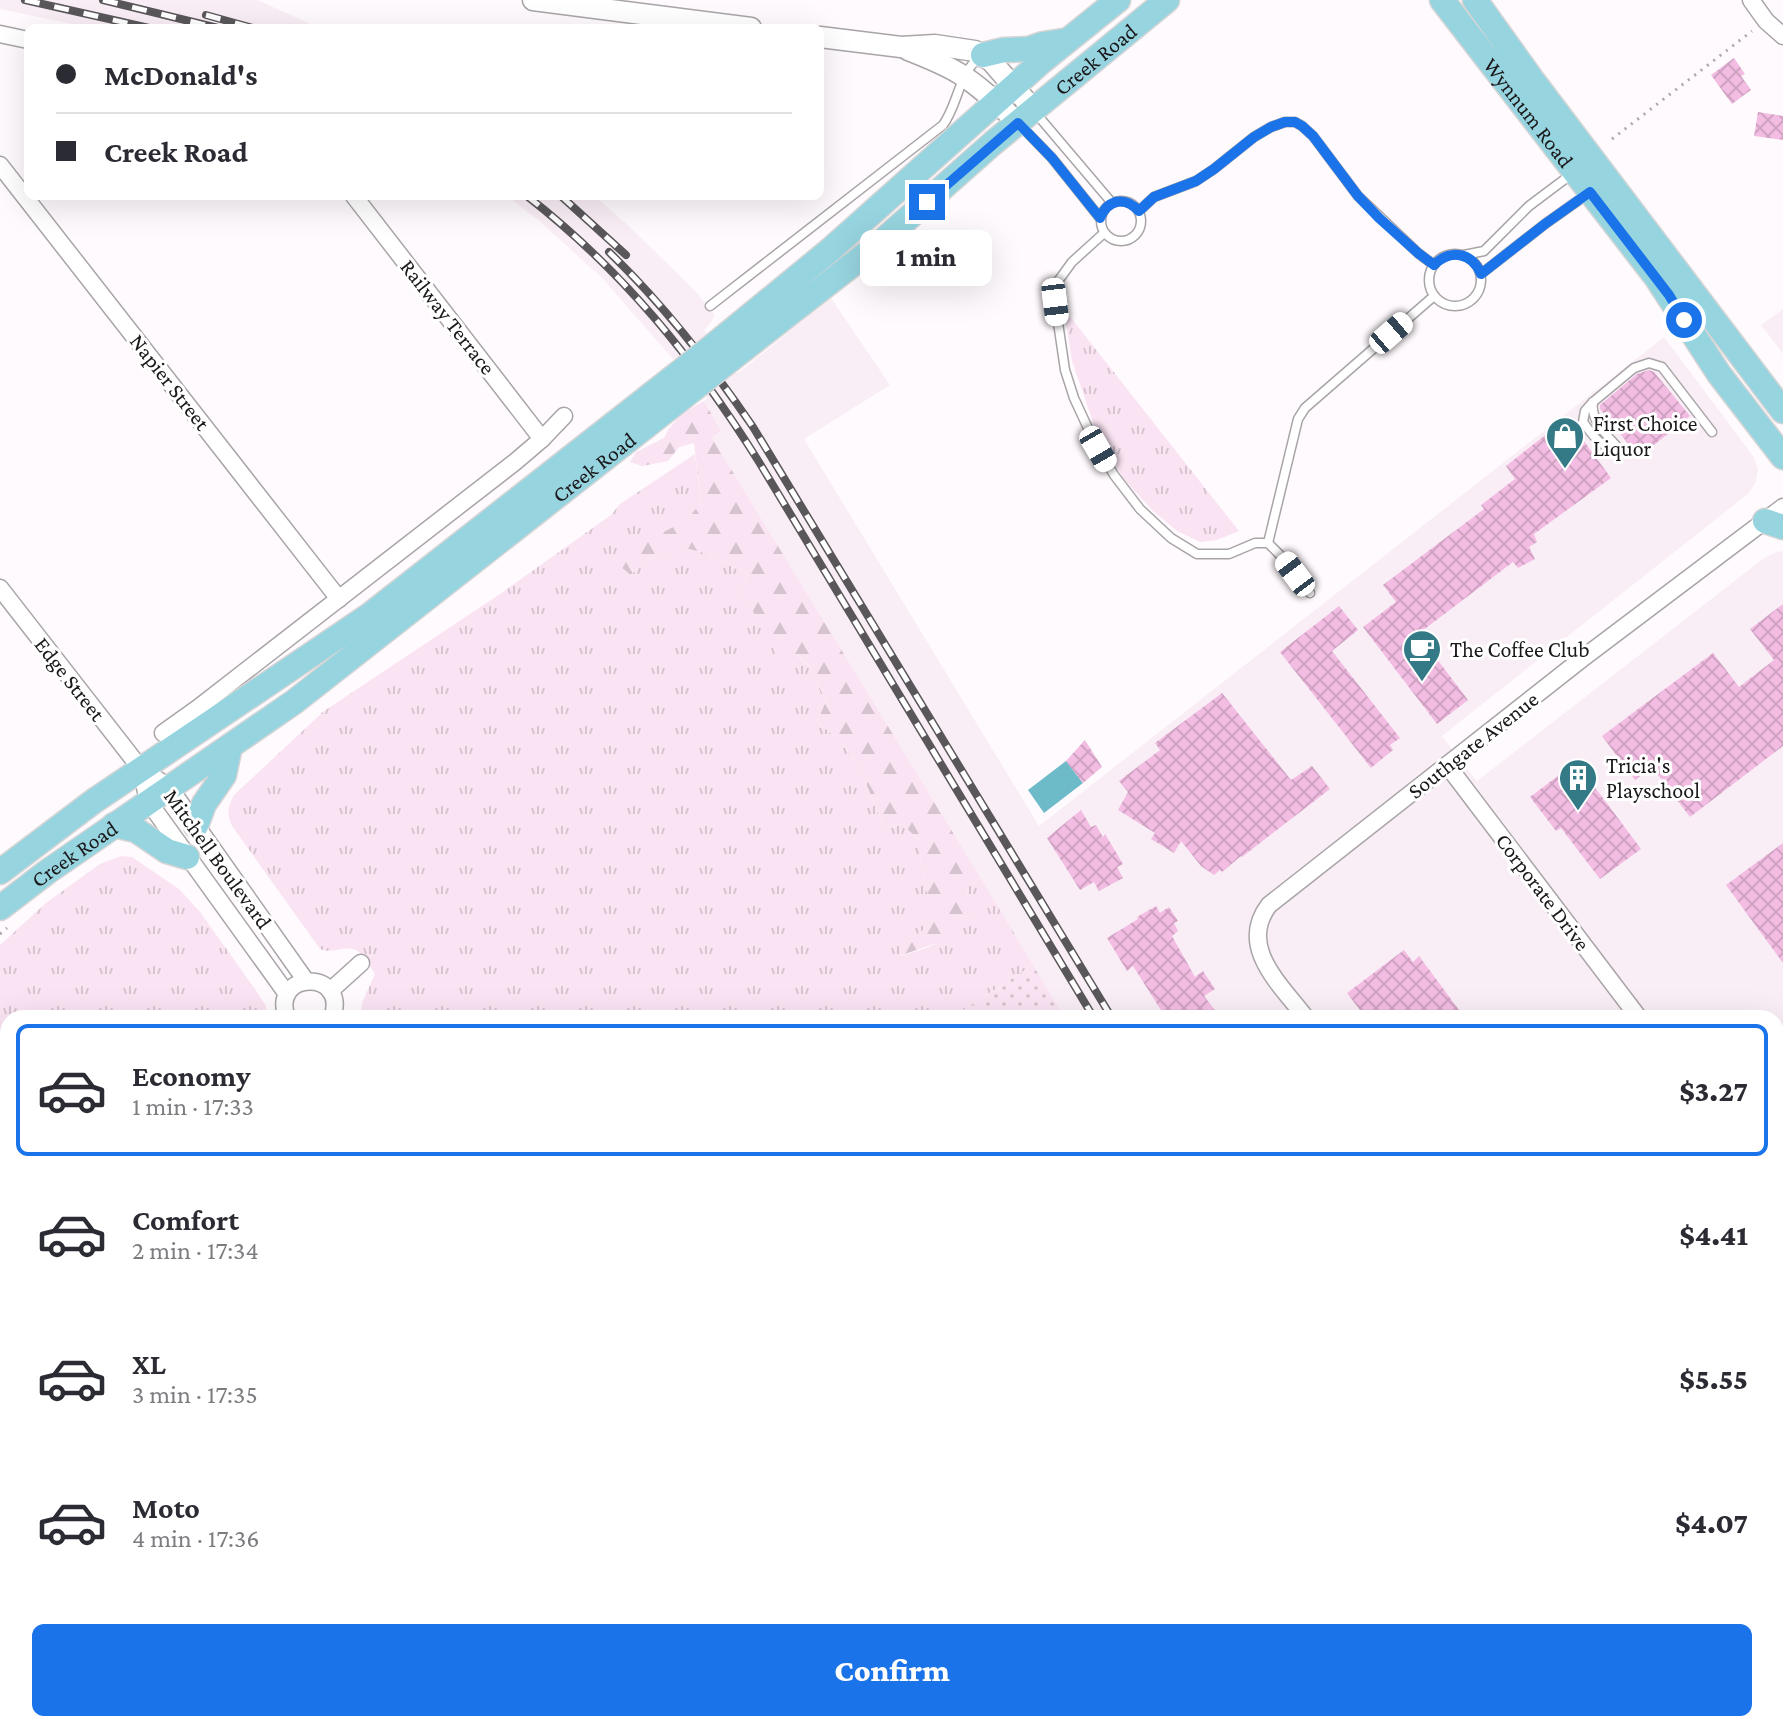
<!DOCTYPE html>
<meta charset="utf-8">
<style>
body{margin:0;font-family:"Crimson Pro",serif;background:#f7f7f7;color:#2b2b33;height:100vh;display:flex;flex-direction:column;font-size:30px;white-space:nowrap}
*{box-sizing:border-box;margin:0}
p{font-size:26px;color:#7c7c81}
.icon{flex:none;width:44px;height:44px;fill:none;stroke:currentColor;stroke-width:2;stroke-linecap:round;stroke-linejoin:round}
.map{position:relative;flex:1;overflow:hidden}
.side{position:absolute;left:0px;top:1010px;width:1784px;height:722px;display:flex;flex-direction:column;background:#fff;border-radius:24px 24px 0 0;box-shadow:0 8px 32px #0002}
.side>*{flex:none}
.hud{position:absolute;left:24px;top:24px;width:800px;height:176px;border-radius:12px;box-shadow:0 8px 32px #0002;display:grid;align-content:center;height:176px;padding:0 32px;background:#fff}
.end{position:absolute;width:36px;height:36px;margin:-18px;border:10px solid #1a73e8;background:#fff;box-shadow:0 0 0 4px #fff}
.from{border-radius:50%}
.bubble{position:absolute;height:56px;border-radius:12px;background:#fff;box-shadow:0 8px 32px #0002;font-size:26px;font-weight:800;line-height:56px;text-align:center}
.car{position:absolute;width:24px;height:48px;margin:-24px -12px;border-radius:10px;box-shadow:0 0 6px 2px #0007;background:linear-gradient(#fff 24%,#345 0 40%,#fff 0 76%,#345 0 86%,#fff 0)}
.hud b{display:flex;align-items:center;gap:28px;height:76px;font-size:30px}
.hud b+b{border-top:2px solid #e1e1e2}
.hud i{width:20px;height:20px;background:#2b2b33}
ul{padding:14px 0 0;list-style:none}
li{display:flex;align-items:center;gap:24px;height:132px;margin:0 16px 12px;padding:0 16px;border:4px solid transparent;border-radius:12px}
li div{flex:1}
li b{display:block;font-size:30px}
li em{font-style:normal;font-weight:800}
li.active{border-color:#1a73e8}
li>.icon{width:72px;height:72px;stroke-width:1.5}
.button{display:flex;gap:16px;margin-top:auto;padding:16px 32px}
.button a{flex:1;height:92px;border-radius:12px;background:#1a73e8;color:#fff;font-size:32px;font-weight:800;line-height:92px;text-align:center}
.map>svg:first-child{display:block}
.built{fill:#faeef6}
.grass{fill:url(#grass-tufts)}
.forest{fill:url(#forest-firs)}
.park{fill:url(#park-dots)}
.water{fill:#6dbac8}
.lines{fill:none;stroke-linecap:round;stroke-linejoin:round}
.stream{stroke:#6dbac8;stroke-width:5}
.building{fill:url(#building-cross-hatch)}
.service-casing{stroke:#a8a4a7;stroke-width:11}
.minor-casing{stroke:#a8a4a7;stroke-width:19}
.tertiary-casing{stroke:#a8a4a7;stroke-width:23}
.primary-casing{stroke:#d6d5d6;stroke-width:27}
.path{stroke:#aba7aa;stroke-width:3;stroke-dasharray:2 6;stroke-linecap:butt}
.service{stroke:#fff;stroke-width:8}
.minor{stroke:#fff;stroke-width:16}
.tertiary{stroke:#fff;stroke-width:20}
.primary{stroke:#96d4df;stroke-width:24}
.rail-casing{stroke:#5a575a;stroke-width:8}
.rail{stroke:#fff;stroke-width:5;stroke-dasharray:15;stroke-linecap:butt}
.primary-bridge-casing{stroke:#d6d5d6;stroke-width:27;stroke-linecap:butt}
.primary-bridge{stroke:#96d4df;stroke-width:24}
.route{stroke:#1a73e8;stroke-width:10}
.labels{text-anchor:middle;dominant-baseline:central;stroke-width:6;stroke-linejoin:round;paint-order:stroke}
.street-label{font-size:22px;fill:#1a181a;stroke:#fff}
.poi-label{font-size:22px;fill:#1a181a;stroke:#fff;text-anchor:start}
</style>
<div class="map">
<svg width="1783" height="1731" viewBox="0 0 1783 1731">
<defs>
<pattern id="grass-tufts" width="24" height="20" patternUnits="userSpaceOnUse" patternTransform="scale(2)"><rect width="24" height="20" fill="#fae4f3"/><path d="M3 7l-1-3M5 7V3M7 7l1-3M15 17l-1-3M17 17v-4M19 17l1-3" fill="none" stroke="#d6c3d0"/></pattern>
<pattern id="forest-firs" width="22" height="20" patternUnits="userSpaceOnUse" patternTransform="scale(2)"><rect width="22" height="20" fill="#fae4f3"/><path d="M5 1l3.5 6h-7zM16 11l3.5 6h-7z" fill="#d6c3d0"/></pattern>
<pattern id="park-dots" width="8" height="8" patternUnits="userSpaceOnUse" patternTransform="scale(2)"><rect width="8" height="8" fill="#fae4f3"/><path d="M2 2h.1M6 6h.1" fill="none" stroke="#d6c3d0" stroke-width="1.8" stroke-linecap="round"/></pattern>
<pattern id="building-cross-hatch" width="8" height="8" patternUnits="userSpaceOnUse" patternTransform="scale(2)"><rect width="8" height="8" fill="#f3bde3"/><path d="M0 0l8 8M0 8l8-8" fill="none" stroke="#d0a2c2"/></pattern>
</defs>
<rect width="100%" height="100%" fill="#fffafd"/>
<g class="built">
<path d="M0,0H258L319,28H91L0,9Z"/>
<path d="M507,196H595L632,229L696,292L715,315L710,324L704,330L738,373L831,298L890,385L804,439L1039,826L1664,337L1753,456L1758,469L1756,482L1749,493L1442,736L1477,781L1764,558L1777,552L1783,551V1731H1507L1501,1724H1776V1018H1065L712,438L721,431L704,401L707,398L602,278L538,220Z"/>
<path d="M1783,309V354L1761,325Z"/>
</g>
<g class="grass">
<path d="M1064,309L1239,531L1217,540L1200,542L1177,531L1153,511L1123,478L1096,431L1072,361Z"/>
<path d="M695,454L701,502L688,520L660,535L631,575L646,560L689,549L705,553L747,574L742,594L757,618L810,667L826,701L817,722L838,739L857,762L885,829L902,824L920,841V857L928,897L939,914L925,929L903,944L900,956C931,946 944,947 959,916L974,917L967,896L968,886L980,877L1033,965L951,1018H361L362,1003L375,974C370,967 365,957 359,952C348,943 333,955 320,949L232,826C226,813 228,807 234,795L324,711L500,594L611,515L620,504Z"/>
<path d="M121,856L132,857L179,889L200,912L257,992L266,1006V1018H8V1044L0,1038V945L46,903L100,864Z"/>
</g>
<path class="forest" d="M704,401L721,431L712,438L980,877L968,886L967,896L975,917L959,916L952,931L943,941L899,956L902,944L925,929L938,914L928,898L920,857V841L902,824L885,829L857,762L838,739L817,722L826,701L810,667L798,655H777L757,618L742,594L747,574L705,553L689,549L646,560L631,575L617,564L628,550L687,520L701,502L694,443L679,447L668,461L642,466L630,462L636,452L664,438L668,430L681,414Z"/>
<g class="park">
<path d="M1033,965L1065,1018H951Z"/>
<path d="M0,1595L8,1601V1724H144L153,1731H0Z"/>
<path d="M1015,1724H1101L1092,1731H1006Z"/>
<path d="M1121,1724H1441L1437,1731H1126Z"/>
</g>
<path class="water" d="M1066,761L1083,783L1044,813L1028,790Z"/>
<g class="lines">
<path class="stream" d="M1353,1731L1356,1724"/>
</g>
<g class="building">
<path d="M1734,58L1745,74L1741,76L1751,90L1732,104L1711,75Z"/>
<path d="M1758,112L1783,116V140L1754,136Z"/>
<path d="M1649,370L1654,372L1690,416L1639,457L1600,409V405L1637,374Z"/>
<path d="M1567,418L1611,478L1534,534L1537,542L1529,547L1535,559L1518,568L1513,562L1418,634L1468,700L1437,724L1363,627L1396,602L1383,585L1484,509L1481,505L1515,479L1506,466Z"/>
<path d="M1783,604V746L1690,817L1652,767L1635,780L1602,736L1713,653L1739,687L1774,660L1750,629Z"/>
<path d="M1339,606L1358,630L1332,651L1400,738L1390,745L1393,750L1371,768L1280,652Z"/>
<path d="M1222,693L1291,780L1312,766L1330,789L1242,857L1241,856L1222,872L1220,870L1214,875L1201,866L1181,841L1174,853L1151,839L1155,833L1118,810L1128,792L1119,781L1160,750L1155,743Z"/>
<path d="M1085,740L1102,767L1083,783L1066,761Z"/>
<path d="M1576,762L1641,849L1600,879L1561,828L1556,831L1530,797Z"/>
<path d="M1081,810L1091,827L1096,825L1103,837L1105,834L1123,864L1117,867L1123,878L1099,891L1094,882L1080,890L1047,838Z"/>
<path d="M1783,843V963L1726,885Z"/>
<path d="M1156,906L1160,913L1169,907L1178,921L1174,923L1178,931L1172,936L1195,977L1203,971L1215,989L1204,996L1221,1018H1166L1133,966L1127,971L1107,938L1138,919L1137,917Z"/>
<path d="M1404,950L1413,962L1419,956L1465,1018H1366L1347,993Z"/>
</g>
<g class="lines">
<g class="service-casing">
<g id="service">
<path d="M1034,111L1112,203"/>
<path d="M1020,125L1052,158L1100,218"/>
<circle cx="1121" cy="221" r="20"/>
<path d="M1139,211L1154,197L1196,181L1214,169L1254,137L1271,127L1285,122H1295L1302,126L1313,136L1358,196L1418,253L1434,265"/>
<path d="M1104,233L1072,262L1056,284L1055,302L1065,370L1074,398L1093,439L1114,475L1140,509L1171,538L1197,554H1229L1255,543H1268L1280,555L1310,593"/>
<circle cx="1455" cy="280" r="26"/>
<path d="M1464,255L1484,251L1529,206L1573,173"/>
<path d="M1481,274L1545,224L1586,195"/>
<path d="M710,306L943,125C959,103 958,73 981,56"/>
<path d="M1593,402C1590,421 1608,436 1620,450"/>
<path d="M1620,451C1599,446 1595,438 1583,422L1585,411L1593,402L1634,368L1649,363L1662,367L1712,432"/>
<path d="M1268,543L1298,419L1305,408L1434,296"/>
<path d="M887,1731L896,1724"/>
</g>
</g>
<g class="minor-casing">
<g id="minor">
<path d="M1751,0L1766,21L1783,36"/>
<path d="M0,34L28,40"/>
<path d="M0,165L339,599"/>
<path d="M354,196L542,439"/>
<path d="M0,588L141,769L169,787L306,981"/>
<path d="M163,733L198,708L515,462L542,439L564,416"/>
<path d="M1447,765L1639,1018"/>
<path d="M141,769L148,801L287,994"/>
<path d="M330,991L361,963"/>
<path d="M287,1018C269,970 350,969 332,1018"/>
<path d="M1306,1018C1281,985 1237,947 1269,905L1583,658L1783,507"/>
<path d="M0,1162L8,1168"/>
<path d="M1776,1232L1783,1246"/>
<path d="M0,1392L8,1382"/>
<path d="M0,1478L8,1484"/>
<path d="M1776,1627L1783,1623"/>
<path d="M296,1724L302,1731"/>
<path d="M550,1724L556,1731"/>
<path d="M828,1724L833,1731"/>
<path d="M323,1731L333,1724"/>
<path d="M654,1731L661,1724"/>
</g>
</g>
<g class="tertiary-casing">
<g id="tertiary">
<path d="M533,0L751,28"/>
<path d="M820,37L901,47L935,45L975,51L991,61L1034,110"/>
<path d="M908,50C926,57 944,64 960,74C981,87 1000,106 1018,123"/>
</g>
</g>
<g class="primary-casing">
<g id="primary">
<path id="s1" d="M1442,0L1656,277L1719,374L1783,457"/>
<path d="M1475,0L1533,81L1783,411"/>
<path d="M983,55L1004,50L1029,49L1043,44L1063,41"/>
<path d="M718,342L829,251L1041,62L1118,0"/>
<path id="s2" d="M731,359L880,243L993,143L1167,0"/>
<path d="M1765,521L1783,527"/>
<path d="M114,825L136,830L167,851L187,857"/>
<path d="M196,826L204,804L224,775L230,746"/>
<path d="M0,872L94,801L370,615L679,373"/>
<path id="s3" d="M0,908L47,872L294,702L692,390"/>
</g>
</g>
<g class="path">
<path d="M1612,139L1752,31"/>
<path d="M0,934L7,928"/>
<path d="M0,1645L8,1646"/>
<path d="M0,1671L8,1674"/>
<path d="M119,1724L126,1731"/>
<path d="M1207,1724L1213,1731"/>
<path d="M1063,1731L1064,1724"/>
<path d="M1090,1731L1100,1724"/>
</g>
<use href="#service" class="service"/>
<use href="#minor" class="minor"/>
<use href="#tertiary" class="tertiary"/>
<use href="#primary" class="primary"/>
<g class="rail-casing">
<g id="rail">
<path d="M25,0L149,28"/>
<path d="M103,0L218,28"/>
<path d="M206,15L253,28"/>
<path d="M527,196C623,271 694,358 759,462L1094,1018"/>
<path d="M561,196L626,255"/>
<path d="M609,252C664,305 710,364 753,427L1112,1018"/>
<path d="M1548,1724L1555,1731"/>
<path d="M1588,1724L1594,1731"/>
</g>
</g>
<use href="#rail" class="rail"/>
<g class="primary-bridge-casing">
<g id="primary-bridge">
<path d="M679,373L718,342"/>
<path d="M692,390L731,359"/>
</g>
</g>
<use href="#primary-bridge" class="primary-bridge"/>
</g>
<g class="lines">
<path class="route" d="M927,202L1018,123L1052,158L1100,218C1108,199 1125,196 1139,211L1154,197L1196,181L1214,169L1254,137L1271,127L1285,122H1295L1302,126L1313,136L1358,196L1379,218L1418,253L1434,265C1450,249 1472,252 1481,274L1545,224L1590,192L1669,295L1684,320"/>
</g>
<defs>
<g id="shop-pin" transform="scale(2)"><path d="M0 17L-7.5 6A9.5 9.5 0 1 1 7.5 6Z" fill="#347a86" stroke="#fff"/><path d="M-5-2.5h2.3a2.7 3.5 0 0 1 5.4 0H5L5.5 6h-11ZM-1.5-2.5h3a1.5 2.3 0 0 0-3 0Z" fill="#fff"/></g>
<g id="cafe-pin" transform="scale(2)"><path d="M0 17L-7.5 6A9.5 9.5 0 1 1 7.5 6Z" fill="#347a86" stroke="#fff"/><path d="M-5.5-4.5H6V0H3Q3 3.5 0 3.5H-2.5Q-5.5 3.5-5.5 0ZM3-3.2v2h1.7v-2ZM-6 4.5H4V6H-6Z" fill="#fff"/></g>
<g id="building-pin" transform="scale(2)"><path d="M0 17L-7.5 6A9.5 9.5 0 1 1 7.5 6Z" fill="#347a86" stroke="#fff"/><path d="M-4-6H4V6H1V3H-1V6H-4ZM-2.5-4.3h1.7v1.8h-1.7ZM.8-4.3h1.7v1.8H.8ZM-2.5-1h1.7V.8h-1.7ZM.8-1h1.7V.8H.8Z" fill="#fff"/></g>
</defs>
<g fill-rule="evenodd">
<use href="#shop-pin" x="1565" y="436"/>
<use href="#cafe-pin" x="1422" y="649"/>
<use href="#building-pin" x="1578" y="778"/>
</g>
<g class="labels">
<g class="street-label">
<text stroke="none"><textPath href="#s2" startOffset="472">Creek Road</textPath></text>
<text stroke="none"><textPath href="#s1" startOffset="142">Wynnum Road</textPath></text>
<text transform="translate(448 317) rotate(52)">Railway Terrace</text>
<text transform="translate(170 382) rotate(52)">Napier Street</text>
<text stroke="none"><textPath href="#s3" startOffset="740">Creek Road</textPath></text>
<text transform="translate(70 679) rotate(52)">Edge Street</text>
<text transform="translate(1473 745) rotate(-38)">Southgate Avenue</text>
<text stroke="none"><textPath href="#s3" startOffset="92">Creek Road</textPath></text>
<text transform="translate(218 859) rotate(54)">Mitchell Boulevard</text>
<text transform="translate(1543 892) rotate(53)">Corporate Drive</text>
</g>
<g class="poi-label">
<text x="1593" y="423">First Choice<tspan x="1593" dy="25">Liquor</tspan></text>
<text x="1450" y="649">The Coffee Club</text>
<text x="1606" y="765">Tricia's<tspan x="1606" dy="25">Playschool</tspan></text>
</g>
</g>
</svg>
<i class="end from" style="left:1684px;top:320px"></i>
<i class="end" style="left:927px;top:202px"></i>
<div class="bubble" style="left:860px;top:230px;width:132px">1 min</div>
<i class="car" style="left:1055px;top:302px;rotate:173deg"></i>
<i class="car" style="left:1391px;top:333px;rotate:49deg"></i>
<i class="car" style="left:1098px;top:449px;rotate:150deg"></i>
<i class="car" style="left:1295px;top:574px;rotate:323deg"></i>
<div class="hud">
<b><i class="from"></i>McDonald's</b>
<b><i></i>Creek Road</b>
</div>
<section class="side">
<ul>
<li class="active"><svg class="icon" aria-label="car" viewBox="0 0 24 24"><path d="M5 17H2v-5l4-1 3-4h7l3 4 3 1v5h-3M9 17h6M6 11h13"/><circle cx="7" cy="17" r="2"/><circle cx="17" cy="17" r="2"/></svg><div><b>Economy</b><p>1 min · 17:33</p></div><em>$3.27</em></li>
<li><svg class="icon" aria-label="car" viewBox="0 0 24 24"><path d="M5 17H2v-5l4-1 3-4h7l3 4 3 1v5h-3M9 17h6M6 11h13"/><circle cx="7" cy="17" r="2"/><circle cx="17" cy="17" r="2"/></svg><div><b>Comfort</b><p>2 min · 17:34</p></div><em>$4.41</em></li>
<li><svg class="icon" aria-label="car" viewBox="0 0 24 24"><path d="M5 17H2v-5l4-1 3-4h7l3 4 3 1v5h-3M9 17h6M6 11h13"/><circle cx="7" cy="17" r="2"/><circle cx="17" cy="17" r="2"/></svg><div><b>XL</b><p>3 min · 17:35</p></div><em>$5.55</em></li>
<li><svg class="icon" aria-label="car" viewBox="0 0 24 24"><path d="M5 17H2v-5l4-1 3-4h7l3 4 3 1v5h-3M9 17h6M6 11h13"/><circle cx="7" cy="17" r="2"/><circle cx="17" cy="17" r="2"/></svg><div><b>Moto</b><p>4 min · 17:36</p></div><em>$4.07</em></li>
</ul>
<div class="button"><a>Confirm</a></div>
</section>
</div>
